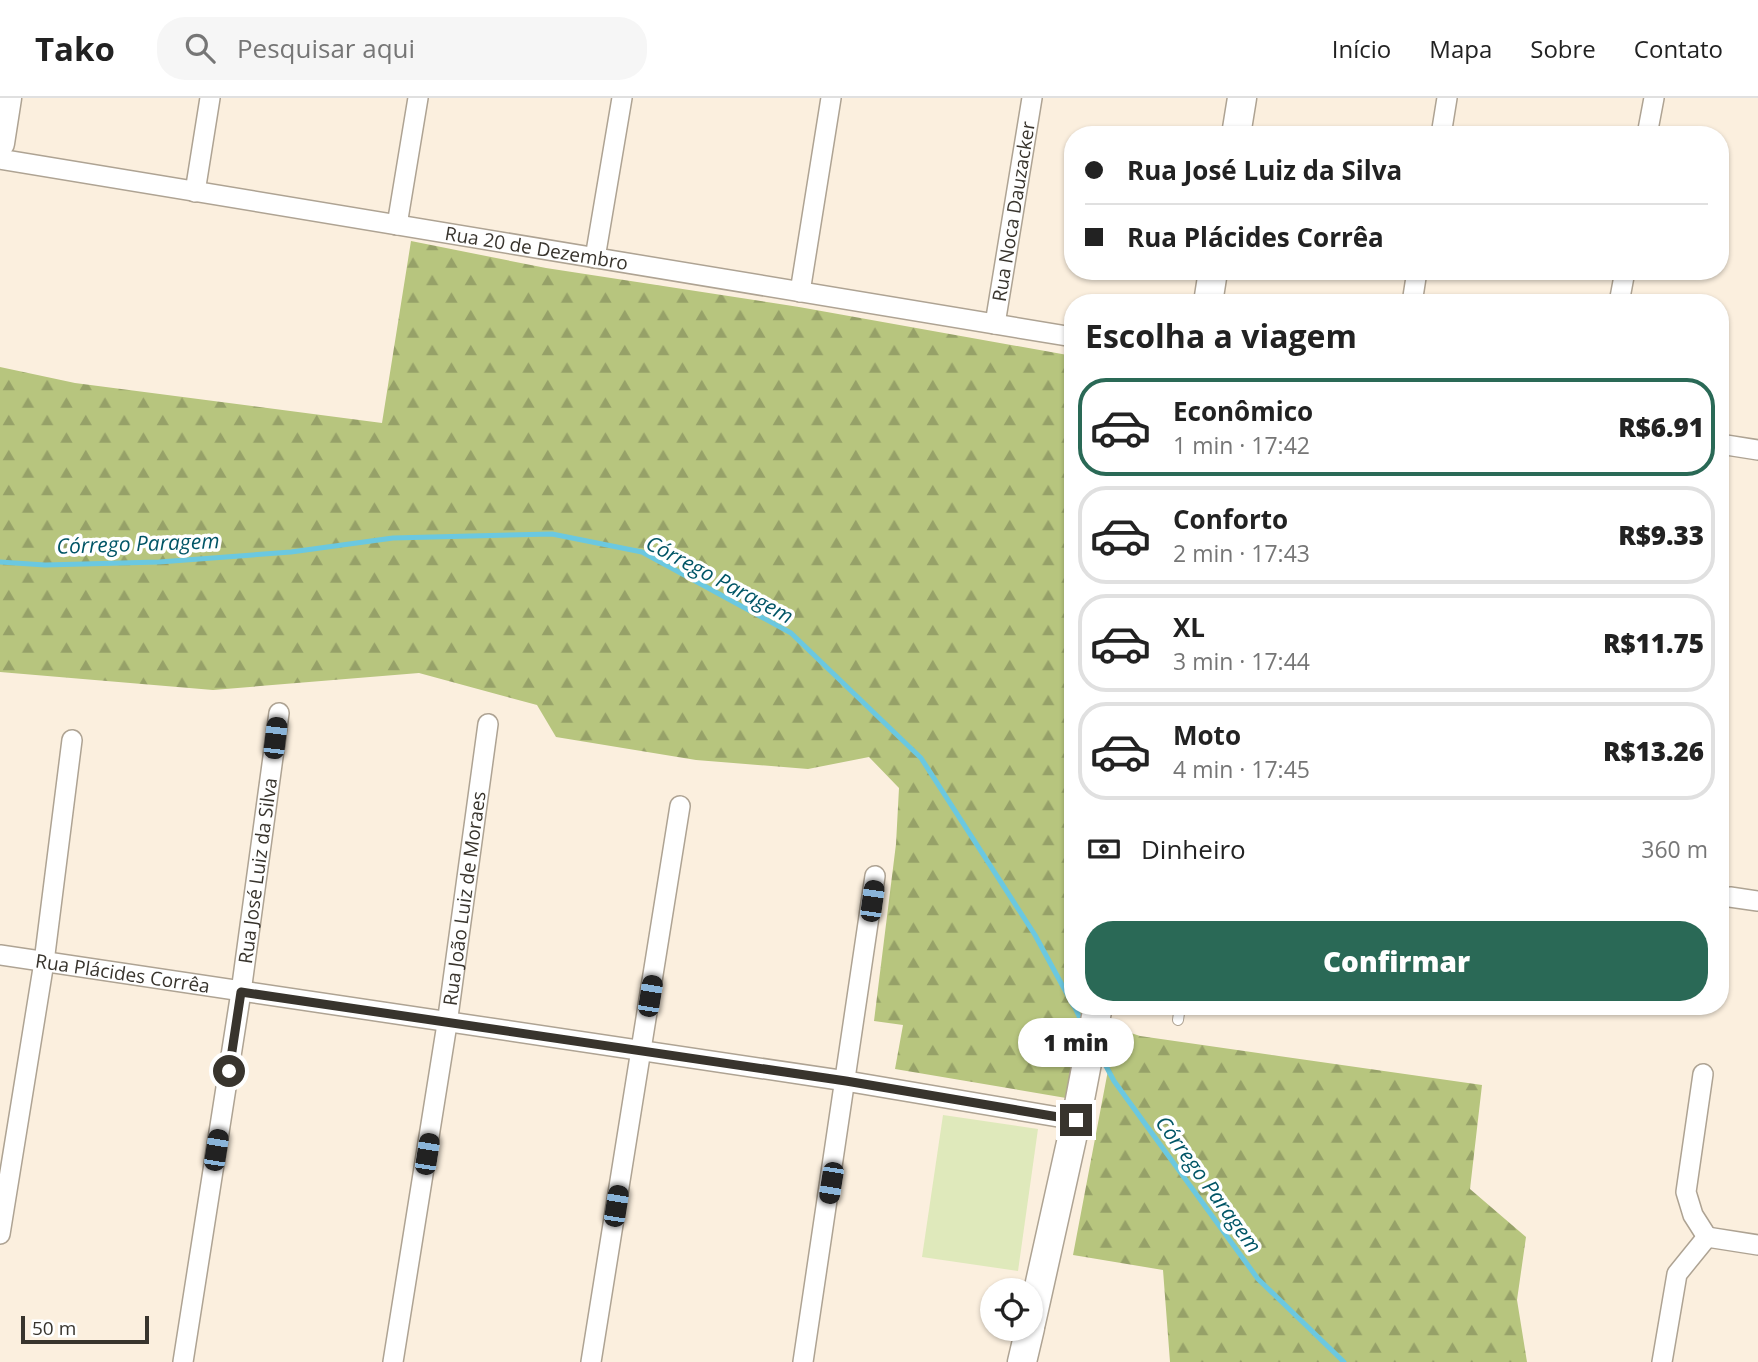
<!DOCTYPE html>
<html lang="pt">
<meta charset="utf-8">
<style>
body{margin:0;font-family:"Open Sans",sans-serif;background:#f6f6f6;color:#222;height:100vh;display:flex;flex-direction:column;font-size:26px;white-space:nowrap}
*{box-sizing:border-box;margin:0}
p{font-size:23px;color:#767676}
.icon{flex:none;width:38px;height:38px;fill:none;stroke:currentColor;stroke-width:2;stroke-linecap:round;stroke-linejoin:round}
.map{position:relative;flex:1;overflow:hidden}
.drawer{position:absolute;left:1064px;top:196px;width:665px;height:721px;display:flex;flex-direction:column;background:#fff;border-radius:28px;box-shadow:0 2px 5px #0004}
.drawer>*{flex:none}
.hud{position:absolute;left:1064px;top:28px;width:665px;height:154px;border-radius:28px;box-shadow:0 2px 5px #0004;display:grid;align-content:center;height:154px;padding:0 21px;background:#fff}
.fabs{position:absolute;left:980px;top:1180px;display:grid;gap:14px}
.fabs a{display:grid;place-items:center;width:63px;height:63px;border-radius:50%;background:#fff;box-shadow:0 2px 5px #0004;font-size:35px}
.scale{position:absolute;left:21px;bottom:18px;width:128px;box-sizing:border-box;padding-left:7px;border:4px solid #38342d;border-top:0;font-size:19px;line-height:24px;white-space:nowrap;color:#38342d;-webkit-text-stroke:5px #fff;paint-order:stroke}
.end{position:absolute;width:32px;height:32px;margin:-16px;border:9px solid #38342d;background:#fff;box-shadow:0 0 0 4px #fff}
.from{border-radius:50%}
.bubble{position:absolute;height:49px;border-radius:24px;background:#fff;box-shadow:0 2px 5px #0004;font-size:23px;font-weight:800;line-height:49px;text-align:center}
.car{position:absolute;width:21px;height:42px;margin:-21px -10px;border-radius:9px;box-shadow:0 0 5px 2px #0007;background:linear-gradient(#222 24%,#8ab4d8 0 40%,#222 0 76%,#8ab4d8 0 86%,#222 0)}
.hud b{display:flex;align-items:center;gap:24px;height:66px;font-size:26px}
.hud b+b{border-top:2px solid #e0e0e0}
.hud i{width:18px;height:18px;background:#222}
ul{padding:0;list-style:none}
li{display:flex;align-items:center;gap:21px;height:98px;margin:0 14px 10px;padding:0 7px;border:4px solid #e0e0e0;border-radius:28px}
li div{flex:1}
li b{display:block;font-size:26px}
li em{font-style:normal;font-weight:800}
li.current{border-color:#2a6956}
li>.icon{width:63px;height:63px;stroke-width:1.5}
h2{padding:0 21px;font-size:32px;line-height:84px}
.pay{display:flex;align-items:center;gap:18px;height:77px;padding:0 21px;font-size:26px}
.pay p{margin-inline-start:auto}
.action{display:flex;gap:14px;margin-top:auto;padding:14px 21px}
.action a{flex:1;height:80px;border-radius:28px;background:#2a6956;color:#fff;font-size:28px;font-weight:800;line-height:80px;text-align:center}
header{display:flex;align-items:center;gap:42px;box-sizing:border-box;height:98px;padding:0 35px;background:#fff;border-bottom:2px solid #e0e0e0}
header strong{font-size:33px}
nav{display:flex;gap:38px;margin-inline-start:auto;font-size:24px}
.search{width:490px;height:63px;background:#f6f6f6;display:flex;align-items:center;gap:18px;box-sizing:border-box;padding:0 24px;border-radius:28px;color:#767676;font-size:26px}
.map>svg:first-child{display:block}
.forest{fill:url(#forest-firs)}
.pitch{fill:#dfe9bb}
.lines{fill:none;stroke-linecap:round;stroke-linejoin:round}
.stream{stroke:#6bc8e0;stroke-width:5}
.lane-casing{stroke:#aea393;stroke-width:12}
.street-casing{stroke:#aea393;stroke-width:22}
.secondary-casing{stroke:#aea393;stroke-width:31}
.lane{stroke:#fff;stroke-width:10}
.street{stroke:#fff;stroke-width:19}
.secondary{stroke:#fff;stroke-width:28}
.route{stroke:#38342d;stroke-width:9}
.labels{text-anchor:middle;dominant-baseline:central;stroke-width:7;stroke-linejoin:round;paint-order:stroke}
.street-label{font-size:19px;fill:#38342d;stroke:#fff}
.water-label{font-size:21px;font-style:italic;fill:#056;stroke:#fff}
</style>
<header>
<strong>Tako</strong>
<div class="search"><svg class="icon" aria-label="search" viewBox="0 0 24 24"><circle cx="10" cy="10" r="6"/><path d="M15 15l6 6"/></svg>Pesquisar aqui</div>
<nav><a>Início</a><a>Mapa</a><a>Sobre</a><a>Contato</a></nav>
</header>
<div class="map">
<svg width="1758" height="1264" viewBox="0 0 1758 1264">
<defs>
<pattern id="forest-firs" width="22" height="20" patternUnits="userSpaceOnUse" patternTransform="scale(1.75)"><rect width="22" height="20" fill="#b7c57e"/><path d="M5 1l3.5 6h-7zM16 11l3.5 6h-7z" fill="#96a168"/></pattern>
</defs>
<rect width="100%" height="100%" fill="#fbefde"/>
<g class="forest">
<path d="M411,143L546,170L799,209L1073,258V908H1087L1072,1001L895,971L903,927L874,923L896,746L899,690L869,659L808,671L696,662L556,639L537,607L419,575L213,592L0,574V269L75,285L382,325Z"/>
<path d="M1116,930L1140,938L1482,987L1470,1091L1526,1139L1517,1202L1527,1264H1170L1163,1172L1073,1157Z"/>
</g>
<path class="pitch" d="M943,1017L1038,1031L1018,1173L922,1159Z"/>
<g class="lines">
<g class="stream">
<path d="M0,464L45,467L159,464L291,454L393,440L552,436L642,454L791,535L921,660L1035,837L1073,907"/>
<path d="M1074,908L1084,928"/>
<path d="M1099,955L1114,983L1258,1181L1344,1264"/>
</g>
<g class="lane-casing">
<path id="lane" d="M1178,922L1180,908"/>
</g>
<g class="street-casing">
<g id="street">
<path d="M1441,37L1447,0"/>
<path d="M1647,37L1654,0"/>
<path id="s1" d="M0,61L1073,239"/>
<path d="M195,94L210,0"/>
<path d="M397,127L418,0"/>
<path d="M595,160L622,0"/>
<path d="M800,194L831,0"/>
<path d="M1412,205L1417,173"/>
<path d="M1619,205L1625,173"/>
<path id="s2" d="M995,226L1032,0"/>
<path d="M1720,346L1758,352"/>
<path d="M1730,799L1758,803"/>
<path id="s3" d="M0,857L846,983L1076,1022"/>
<path d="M1703,976L1686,1094L1693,1117L1707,1139"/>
<path d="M0,1136L44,864L72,642"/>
<path d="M1707,1139L1758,1147"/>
<path id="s4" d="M183,1264L241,894L279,615"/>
<path id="s5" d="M393,1264L447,926L488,626"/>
<path d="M591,1264L680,708"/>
<path d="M803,1264L875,778"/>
<path d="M1662,1264L1677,1176L1707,1139"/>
</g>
</g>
<g class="secondary-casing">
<g id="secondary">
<path d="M1236,37L1242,0"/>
<path d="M0,45L7,0"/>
<path d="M1208,205L1213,173"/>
<path d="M1031,1225L1076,1022L1098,908"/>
<path d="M1022,1264L1030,1230"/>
</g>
</g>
<use href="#lane" class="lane"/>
<use href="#street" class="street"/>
<use href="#secondary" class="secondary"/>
</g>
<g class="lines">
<path class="route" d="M229,973L241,894L846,983L1076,1022"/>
</g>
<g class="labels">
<g class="street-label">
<text stroke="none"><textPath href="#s2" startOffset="114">Rua Noca Dauzacker</textPath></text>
<text stroke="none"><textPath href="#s1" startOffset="544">Rua 20 de Dezembro</textPath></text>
<text stroke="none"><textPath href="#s4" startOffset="497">Rua José Luiz da Silva</textPath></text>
<text stroke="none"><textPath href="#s5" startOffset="469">Rua João Luiz de Moraes</textPath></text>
<text stroke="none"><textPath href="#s3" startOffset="124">Rua Plácides Corrêa</textPath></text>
</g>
<g class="water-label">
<text transform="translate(138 445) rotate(-2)">Córrego Paragem</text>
<text transform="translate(720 481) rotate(28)">Córrego Paragem</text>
<text transform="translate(1209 1086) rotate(54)">Córrego Paragem</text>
</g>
</g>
</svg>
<div class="fabs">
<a><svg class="icon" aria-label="locate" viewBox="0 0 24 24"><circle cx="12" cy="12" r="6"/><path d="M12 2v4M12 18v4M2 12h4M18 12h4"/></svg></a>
</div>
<div class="scale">50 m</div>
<i class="end from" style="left:229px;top:973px"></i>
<i class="end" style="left:1076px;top:1022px"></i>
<div class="bubble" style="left:1018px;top:920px;width:116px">1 min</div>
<i class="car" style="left:275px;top:640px;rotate:7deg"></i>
<i class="car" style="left:872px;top:803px;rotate:8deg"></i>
<i class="car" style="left:650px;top:898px;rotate:9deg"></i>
<i class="car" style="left:216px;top:1052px;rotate:9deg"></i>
<i class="car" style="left:427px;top:1056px;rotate:9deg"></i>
<i class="car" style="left:831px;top:1085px;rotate:189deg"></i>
<i class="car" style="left:616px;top:1108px;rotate:9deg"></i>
<div class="hud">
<b><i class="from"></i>Rua José Luiz da Silva</b>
<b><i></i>Rua Plácides Corrêa</b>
</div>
<section class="drawer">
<h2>Escolha a viagem</h2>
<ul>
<li class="current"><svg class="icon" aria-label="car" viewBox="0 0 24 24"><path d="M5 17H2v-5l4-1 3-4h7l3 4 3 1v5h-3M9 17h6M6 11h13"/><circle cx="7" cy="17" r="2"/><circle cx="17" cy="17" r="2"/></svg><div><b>Econômico</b><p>1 min · 17:42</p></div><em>R$6.91</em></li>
<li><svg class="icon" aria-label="car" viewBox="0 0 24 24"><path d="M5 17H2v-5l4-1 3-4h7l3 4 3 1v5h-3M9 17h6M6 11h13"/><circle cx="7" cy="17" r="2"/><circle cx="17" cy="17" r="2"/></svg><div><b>Conforto</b><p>2 min · 17:43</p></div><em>R$9.33</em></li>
<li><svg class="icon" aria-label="car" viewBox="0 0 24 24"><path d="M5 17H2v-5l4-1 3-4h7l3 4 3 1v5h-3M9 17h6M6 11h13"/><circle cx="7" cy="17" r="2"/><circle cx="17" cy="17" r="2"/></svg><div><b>XL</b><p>3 min · 17:44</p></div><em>R$11.75</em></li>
<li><svg class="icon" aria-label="car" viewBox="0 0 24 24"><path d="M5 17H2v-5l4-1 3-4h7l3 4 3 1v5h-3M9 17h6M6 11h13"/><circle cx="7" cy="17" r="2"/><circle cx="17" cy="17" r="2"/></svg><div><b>Moto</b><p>4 min · 17:45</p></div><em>R$13.26</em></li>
</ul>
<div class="pay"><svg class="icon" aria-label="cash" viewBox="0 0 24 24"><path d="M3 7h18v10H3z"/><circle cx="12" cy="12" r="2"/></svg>Dinheiro<p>360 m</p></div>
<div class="action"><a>Confirmar</a></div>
</section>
</div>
